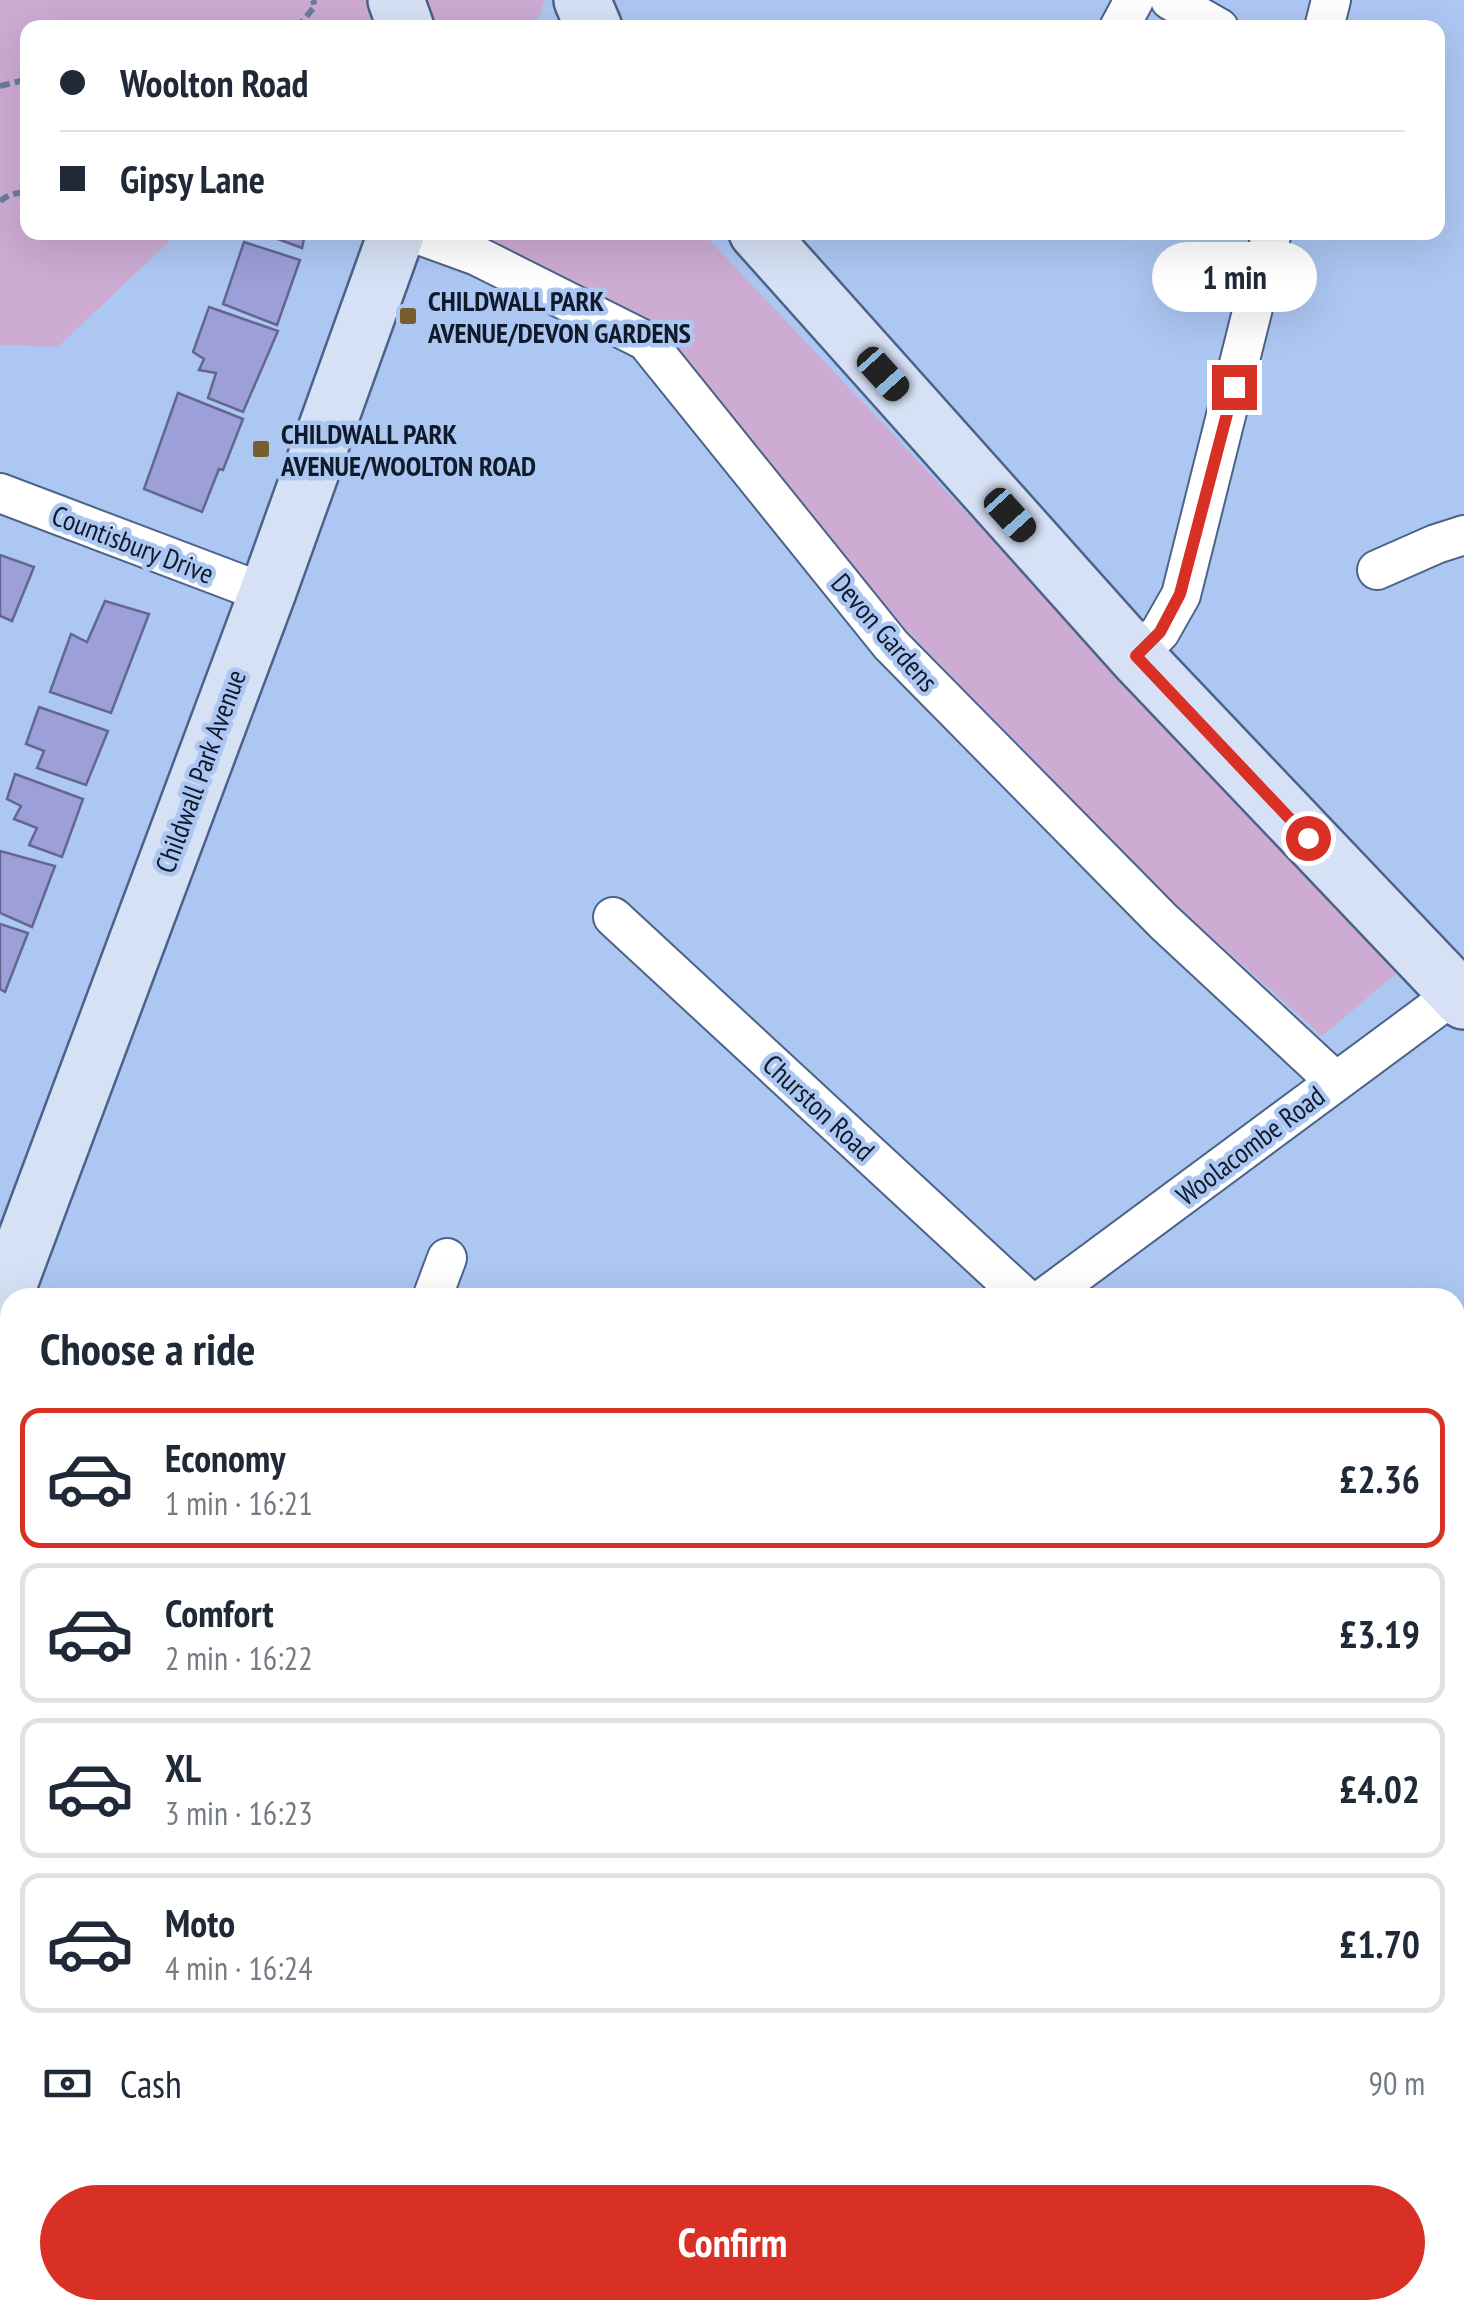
<!DOCTYPE html>
<meta charset="utf-8">
<style>
body{margin:0;font-family:"PT Sans Narrow",sans-serif;background:#f6f6f7;color:#1f2937;height:100vh;display:flex;flex-direction:column;font-size:38px;white-space:nowrap}
*{box-sizing:border-box;margin:0}
p{font-size:32px;color:#747a83}
.icon{flex:none;width:55px;height:55px;fill:none;stroke:currentColor;stroke-width:2;stroke-linecap:round;stroke-linejoin:round}
.map{position:relative;flex:1;overflow:hidden}
.drawer{position:absolute;left:0px;top:1288px;width:1465px;height:1032px;display:flex;flex-direction:column;background:#fff;border-radius:30px 30px 0 0;box-shadow:0 10px 40px #0002}
.drawer>*{flex:none}
.hud{position:absolute;left:20px;top:20px;width:1425px;height:220px;border-radius:20px;box-shadow:0 10px 40px #0002;display:grid;align-content:center;height:220px;padding:0 40px;background:#fff}
.end{position:absolute;width:45px;height:45px;margin:-22px;border:12px solid #d93025;background:#fff;box-shadow:0 0 0 5px #fff}
.from{border-radius:50%}
.bubble{position:absolute;height:70px;border-radius:35px;background:#fff;box-shadow:0 10px 40px #0002;font-size:32px;font-weight:600;line-height:70px;text-align:center}
.car{position:absolute;width:30px;height:60px;margin:-30px -15px;border-radius:12px;box-shadow:0 0 8px 2px #0007;background:linear-gradient(#222 24%,#8ab4d8 0 40%,#222 0 76%,#8ab4d8 0 86%,#222 0)}
.hud b{display:flex;align-items:center;gap:35px;height:95px;font-size:38px}
.hud b+b{border-top:2px solid #e0e1e3}
.hud i{width:25px;height:25px;background:#1f2937}
ul{padding:0;list-style:none}
li{display:flex;align-items:center;gap:30px;height:140px;margin:0 20px 15px;padding:0 20px;border:5px solid #e0e1e3;border-radius:20px}
li div{flex:1}
li b{display:block;font-size:38px}
li em{font-style:normal;font-weight:600}
li.current{border-color:#d93025}
li>.icon{width:90px;height:90px;stroke-width:1.5}
h2{padding:0 40px;font-size:45px;line-height:120px}
.pay{display:flex;align-items:center;gap:25px;height:110px;padding:0 40px;font-size:38px}
.pay p{margin-inline-start:auto}
.cta{display:flex;gap:20px;margin-top:auto;padding:20px 40px}
.cta a{flex:1;height:115px;border-radius:60px;background:#d93025;color:#fff;font-size:40px;font-weight:600;line-height:115px;text-align:center}
.map>svg:first-child{display:block}
.built{fill:#a0bcee}
.green{fill:#cdabd3}
.building{fill:#9c9fd8;stroke:#646692;stroke-width:2.5}
.lines{fill:none;stroke-linecap:round;stroke-linejoin:round}
.street-casing{stroke:#4c6289;stroke-width:42}
.secondary-casing{stroke:#4c6289;stroke-width:60}
.path{stroke:#6b7d9d;stroke-width:6;stroke-dasharray:10 5;stroke-linecap:butt}
.street{stroke:#fff;stroke-width:38}
.secondary{stroke:#d6e1f5;stroke-width:55}
.route{stroke:#d93025;stroke-width:12}
.poi-dot{fill:#775e2f;stroke:#adc7f3;stroke-width:4}
.labels{text-anchor:middle;dominant-baseline:central;stroke-width:9;stroke-linejoin:round;paint-order:stroke}
.poi-label{font-size:28px;font-weight:bold;fill:#111a2a;stroke:#adc7f3;text-anchor:start}
.street-label{font-size:28px;fill:#111a2a;stroke:#adc7f3}
</style>
<div class="map">
<svg width="1464" height="2318" viewBox="0 0 1464 2318">
<rect width="100%" height="100%" fill="#adc7f3"/>
<path class="built" d="M822,2310H1391L1399,2318H821Z"/>
<g class="green">
<path d="M0,0H374L383,27L28,28V232L178,233L58,347L0,345Z"/>
<path d="M426,0H545L540,15L532,27L438,28L430,13Z"/>
<path d="M465,233H703L1161,719L1405,966L1322,1036L1176,905L905,628L656,328Z"/>
<path d="M981,2310H1345L1355,2318H975Z"/>
</g>
<g class="building">
<path d="M259,232H312L311,236L305,234L302,248Z"/>
<path d="M244,242L300,260L277,325L223,304Z"/>
<path d="M209,307L278,331L243,412L208,398L216,373L199,370L204,359L193,352Z"/>
<path d="M178,393L243,419L223,470L219,469L202,512L144,489Z"/>
<path d="M0,555L34,567L12,621L0,616Z"/>
<path d="M105,601L149,614L111,713L50,692L71,634L87,642Z"/>
<path d="M39,707L108,731L86,785L37,768L44,751L26,744Z"/>
<path d="M15,774L83,799L62,857L29,845L37,828L14,819L21,806L7,799Z"/>
<path d="M0,851L55,866L32,927L0,913Z"/>
<path d="M0,924L28,933L5,992L0,989Z"/>
</g>
<g class="lines">
<g class="street-casing">
<g id="street">
<path d="M1170,0L1219,28"/>
<path d="M1119,28L1134,0"/>
<path d="M1324,28L1331,0"/>
<path d="M411,232L477,256L646,341L891,645L1164,922L1335,1081"/>
<path d="M0,493L267,594"/>
<path d="M1377,570L1436,544L1464,535"/>
<path d="M1136,656L1160,632L1181,595L1272,232"/>
<path d="M613,917L1025,1298"/>
<path d="M432,1298L447,1258"/>
<path d="M1044,1298L1456,993"/>
<path d="M1455,1483L1464,1478"/>
<path d="M0,1495L10,1498"/>
<path d="M1455,2027L1457,2014L1464,1993"/>
<path d="M1455,2080L1464,2096"/>
<path d="M49,2318L53,2310"/>
<path d="M609,2318L611,2310"/>
</g>
</g>
<g class="secondary-casing">
<g id="secondary">
<path d="M396,0L406,28"/>
<path d="M582,0L594,28"/>
<path d="M757,232L1136,656L1464,1001"/>
<path d="M0,1308L267,594L397,232"/>
</g>
</g>
<g class="path">
<path d="M297,28L315,6L313,0"/>
<path d="M0,86L28,79"/>
<path d="M0,201L9,195L28,191"/>
</g>
<use href="#street" class="street"/>
<use href="#secondary" class="secondary"/>
</g>
<g class="lines">
<path class="route" d="M1234,387L1180,594L1160,632L1136,656L1308,838"/>
</g>
<g class="poi-dot">
<rect x="398" y="306" width="20" height="20" rx="5"/>
<rect x="251" y="439" width="20" height="20" rx="5"/>
</g>
<g class="labels">
<g class="poi-label">
<text x="428" y="300">CHILDWALL PARK<tspan x="428" dy="32">AVENUE/DEVON GARDENS</tspan></text>
<text x="281" y="433">CHILDWALL PARK<tspan x="281" dy="32">AVENUE/WOOLTON ROAD</tspan></text>
</g>
<g class="street-label">
<text transform="translate(133 544) rotate(21)">Countisbury Drive</text>
<text transform="translate(885 632) rotate(49)">Devon Gardens</text>
<text transform="translate(200 771) rotate(-70)">Childwall Park Avenue</text>
<text transform="translate(819 1107) rotate(43)">Churston Road</text>
<text transform="translate(1250 1145) rotate(-37)">Woolacombe Road</text>
</g>
</g>
</svg>
<i class="end from" style="left:1308px;top:838px"></i>
<i class="end" style="left:1234px;top:387px"></i>
<div class="bubble" style="left:1152px;top:242px;width:165px">1 min</div>
<i class="car" style="left:883px;top:374px;rotate:138deg"></i>
<i class="car" style="left:1010px;top:515px;rotate:138deg"></i>
<div class="hud">
<b><i class="from"></i>Woolton Road</b>
<b><i></i>Gipsy Lane</b>
</div>
<section class="drawer">
<h2>Choose a ride</h2>
<ul>
<li class="current"><svg class="icon" aria-label="car" viewBox="0 0 24 24"><path d="M5 17H2v-5l4-1 3-4h7l3 4 3 1v5h-3M9 17h6M6 11h13"/><circle cx="7" cy="17" r="2"/><circle cx="17" cy="17" r="2"/></svg><div><b>Economy</b><p>1 min · 16:21</p></div><em>£2.36</em></li>
<li><svg class="icon" aria-label="car" viewBox="0 0 24 24"><path d="M5 17H2v-5l4-1 3-4h7l3 4 3 1v5h-3M9 17h6M6 11h13"/><circle cx="7" cy="17" r="2"/><circle cx="17" cy="17" r="2"/></svg><div><b>Comfort</b><p>2 min · 16:22</p></div><em>£3.19</em></li>
<li><svg class="icon" aria-label="car" viewBox="0 0 24 24"><path d="M5 17H2v-5l4-1 3-4h7l3 4 3 1v5h-3M9 17h6M6 11h13"/><circle cx="7" cy="17" r="2"/><circle cx="17" cy="17" r="2"/></svg><div><b>XL</b><p>3 min · 16:23</p></div><em>£4.02</em></li>
<li><svg class="icon" aria-label="car" viewBox="0 0 24 24"><path d="M5 17H2v-5l4-1 3-4h7l3 4 3 1v5h-3M9 17h6M6 11h13"/><circle cx="7" cy="17" r="2"/><circle cx="17" cy="17" r="2"/></svg><div><b>Moto</b><p>4 min · 16:24</p></div><em>£1.70</em></li>
</ul>
<div class="pay"><svg class="icon" aria-label="cash" viewBox="0 0 24 24"><path d="M3 7h18v10H3z"/><circle cx="12" cy="12" r="2"/></svg>Cash<p>90 m</p></div>
<div class="cta"><a>Confirm</a></div>
</section>
</div>
